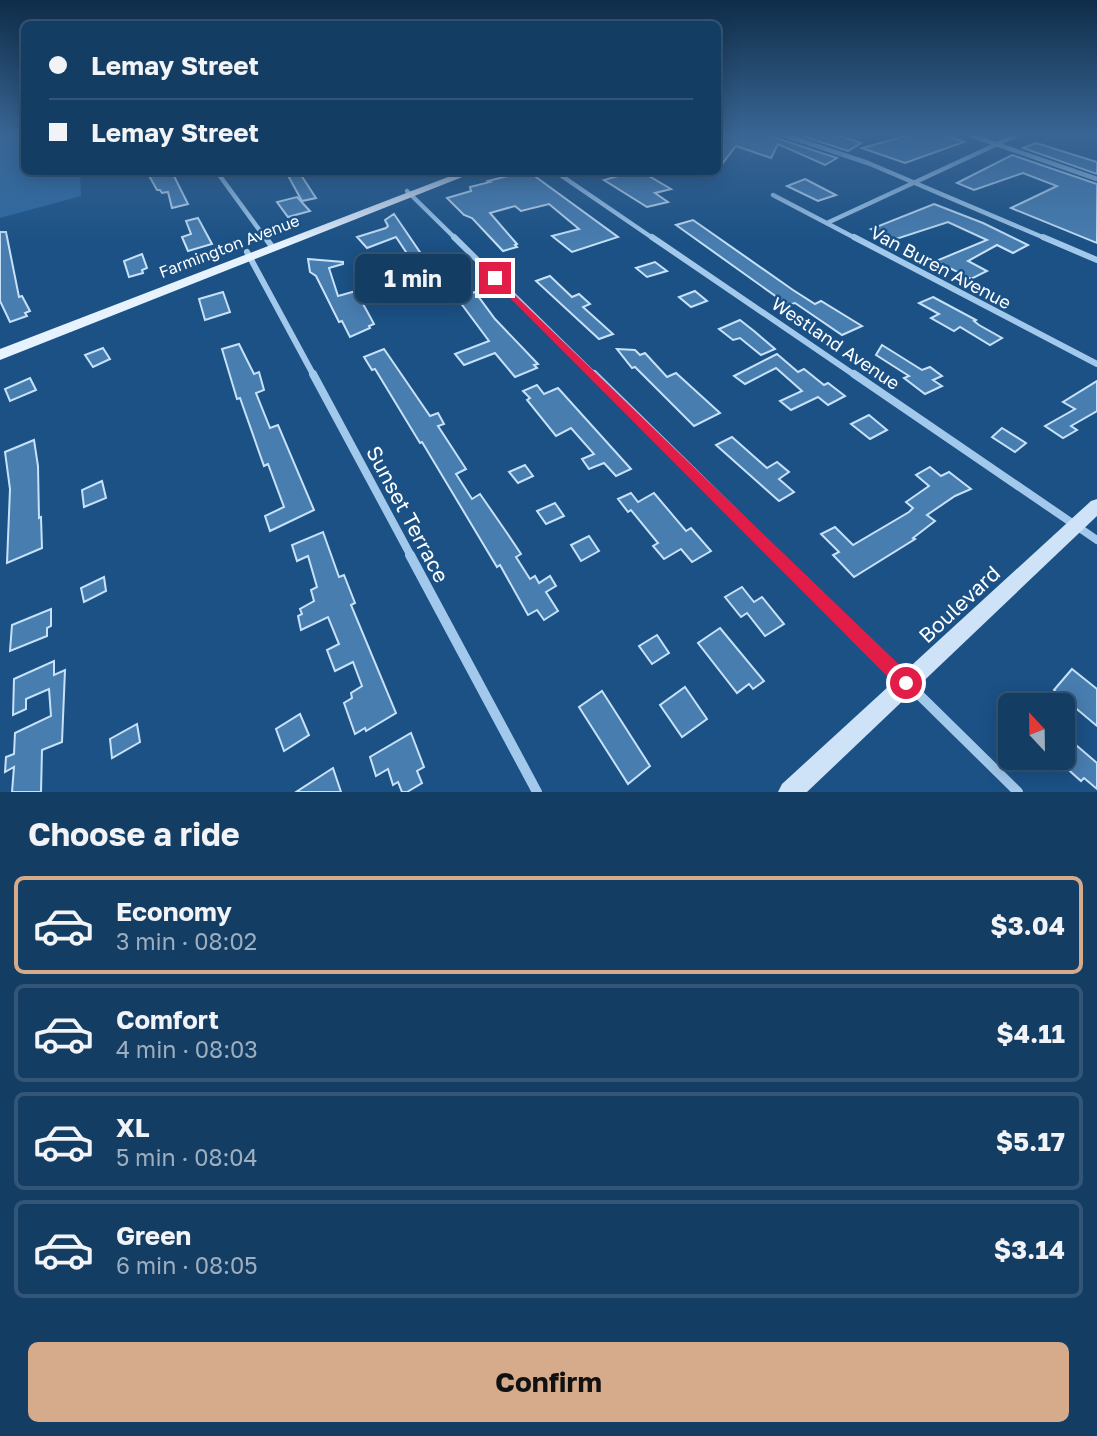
<!DOCTYPE html>
<meta charset="utf-8">
<style>
body{margin:0;font-family:"Golos Text",sans-serif;background:#1d446a;color:#f1f3f6;height:100vh;display:flex;flex-direction:column;font-size:26px;white-space:nowrap}
*{box-sizing:border-box;margin:0}
p{font-size:23px;color:#9daebf}
.icon{flex:none;width:38px;height:38px;fill:none;stroke:currentColor;stroke-width:2;stroke-linecap:round;stroke-linejoin:round}
.map{position:relative;height:792px;overflow:hidden}
.side{display:flex;flex-direction:column;background:#143d64;flex:1}
.side>*{flex:none}
.hud{position:absolute;left:21px;top:21px;width:700px;height:154px;border-radius:10px;box-shadow:0 4px 18px #0003,0 0 0 2px #335678;display:grid;align-content:center;height:154px;padding:0 28px;background:#143d64}
.needle{width:46px;rotate:338deg}
.fabs{position:absolute;left:998px;top:693px;display:grid;gap:14px}
.fabs a{display:grid;place-items:center;width:77px;height:77px;border-radius:10px;background:#143d64;box-shadow:0 4px 18px #0003,0 0 0 2px #335678;font-size:35px}
.end{position:absolute;width:32px;height:32px;margin:-16px;border:9px solid #e11d48;background:#fff;box-shadow:0 0 0 4px #fff}
.from{border-radius:50%}
.bubble{position:absolute;height:49px;border-radius:10px;background:#143d64;box-shadow:0 4px 18px #0003,0 0 0 2px #335678;font-size:23px;font-weight:700;line-height:49px;text-align:center}
.hud b{display:flex;align-items:center;gap:24px;height:66px;font-size:26px}
.hud b+b{border-top:2px solid #335678}
.hud i{width:18px;height:18px;background:#f1f3f6}
ul{padding:0;list-style:none}
li{display:flex;align-items:center;gap:21px;height:98px;margin:0 14px 10px;padding:0 14px;border:4px solid #335678;border-radius:10px}
li div{flex:1}
li b{display:block;font-size:26px}
li em{font-style:normal;font-weight:700}
li.current{border-color:#d6ab8b}
li>.icon{width:63px;height:63px;stroke-width:1.5}
h2{padding:0 28px;font-size:32px;line-height:84px}
.button{display:flex;gap:14px;margin-top:auto;padding:14px 28px}
.button a{flex:1;height:80px;border-radius:10px;background:#d6ab8b;color:#111;font-size:28px;font-weight:700;line-height:80px;text-align:center}
.map>svg:first-child{display:block}
.green{fill:#2e6ba3}
.building{fill:#487db0;stroke:#c7e1f8;stroke-width:2}
.lines{fill:none;stroke-linecap:round;stroke-linejoin:round}
.minor-far3{stroke:#a2c8eb;stroke-width:4.5}
.minor-far2{stroke:#a2c8eb;stroke-width:6}
.minor-far1{stroke:#a2c8eb;stroke-width:8}
.minor{stroke:#a2c8eb;stroke-width:10}
.secondary{fill:#cee3f8;fill-rule:evenodd}
.primary{fill:#e7f2ff;fill-rule:evenodd}
.route{fill:#e11d48}
.labels{text-anchor:middle;dominant-baseline:central;stroke-width:5;stroke-linejoin:round;paint-order:stroke}
.far-street-label{font-size:16px;fill:#fff;stroke:#1b5185}
.street-label{font-size:18px;fill:#fff;stroke:#1b5185}
.near-street-label{font-size:21px;fill:#fff;stroke:#1b5185}
</style>
<div class="map">
<svg width="1097" height="792" viewBox="0 0 1097 792">
<rect width="100%" height="100%" fill="#1b5185"/>
<path class="green" d="M0,133H24V172H80L81,196L0,218Z"/>
<g class="building">
<path d="M718,133H773L776,138L837,158L825,165L778,144L771,158L736,146L718,169Z"/>
<path d="M793,133H831L861,143L848,151Z"/>
<path d="M915,133H941L964,142L905,163L862,148Z"/>
<path d="M1036,143L1097,162V174L1023,148Z"/>
<path d="M1012,155L1097,184V243L1011,208L1057,186L1023,173L974,190L957,183Z"/>
<path d="M147,172H172L188,204L172,208L168,192L162,193L160,190H157Z"/>
<path d="M286,172H299L316,198L302,201Z"/>
<path d="M523,172H529L618,237L572,252L552,236L579,229L549,204L521,211L515,206L490,213L517,244L515,245L517,247L503,251L472,218L464,215L447,198L471,191L470,187L490,182L488,181Z"/>
<path d="M632,172H642L671,189L655,193L668,202L647,207L604,180Z"/>
<path d="M805,179L836,195L818,201L787,186Z"/>
<path d="M297,197L310,211L288,217L277,202Z"/>
<path d="M934,204L983,223L1028,245L1013,253L997,245L968,261L987,271L971,279L936,261L987,240L948,222L893,240L871,229Z"/>
<path d="M394,214L424,258L437,257L469,294L475,292L495,319L538,364L534,365L537,368L515,377L495,353L464,365L455,354L489,341L448,286L439,289L423,269L418,270L396,237L367,248L357,237L386,228L388,226L385,220Z"/>
<path d="M198,218L212,244L188,251L182,237L191,234L186,221Z"/>
<path d="M693,220L793,290L815,304L821,301L862,326L842,335L795,303L788,305L676,225Z"/>
<path d="M0,232H6L19,297L22,296L30,311L25,313L27,316L10,322L0,301Z"/>
<path d="M142,254L147,268L142,270L143,273L129,277L124,261Z"/>
<path d="M308,259L343,262V264L329,268L338,296L356,291L374,324L369,326L370,328L350,337L342,321L339,322L316,276L310,272Z"/>
<path d="M655,262L667,271L647,277L636,268Z"/>
<path d="M550,276L572,297L579,294L590,304L583,307L613,334L599,339L536,281Z"/>
<path d="M695,291L707,301L691,307L679,297Z"/>
<path d="M223,292L230,312L205,320L199,299Z"/>
<path d="M933,297L976,320L974,321L979,325L1002,338L990,345L960,327L954,331L931,318L939,314L919,303Z"/>
<path d="M740,320L754,331L775,349L761,355L740,338L733,340L719,329Z"/>
<path d="M239,344L254,374L259,372L264,390L256,393L270,428L278,425L314,510L270,531L265,516L284,507L268,464L264,466L240,398L237,399L222,349Z"/>
<path d="M882,345L922,370L930,367L942,376L933,380L942,386L925,394L904,378L909,376L876,355Z"/>
<path d="M103,348L110,359L93,367L85,355Z"/>
<path d="M384,349L430,416L438,413L444,424L438,426L466,469L456,474L472,499L480,494L507,533L521,554L516,557L530,579L535,576L539,583L550,576L556,586L546,592L558,611L544,620L537,610L528,615L500,565L497,567L422,442L420,443L375,369L372,370L364,357Z"/>
<path d="M617,349L635,350L640,355L645,353L667,377L676,373L720,413L694,426L635,367L632,368Z"/>
<path d="M777,354L798,372L804,369L824,385L828,383L845,396L828,405L818,397L791,410L780,401L802,391L776,368L745,384L734,376Z"/>
<path d="M30,378L36,390L10,401L5,389Z"/>
<path d="M1097,381V411L1071,426L1077,430L1063,438L1045,426L1075,409L1063,402Z"/>
<path d="M537,385L544,394L558,388L631,469L616,476L604,463L589,469L582,459L594,454L571,428L556,436L527,400L530,398L523,391Z"/>
<path d="M869,415L887,430L870,439L851,424Z"/>
<path d="M1002,428L1026,443L1015,452L992,437Z"/>
<path d="M732,437L767,468L777,462L789,472L779,479L794,492L779,501L716,445Z"/>
<path d="M34,440L38,466L39,518L41,517L42,548L7,563L10,489L5,452Z"/>
<path d="M525,465L533,476L518,483L509,472Z"/>
<path d="M930,467L941,476L949,472L971,489L955,496L927,515L935,521L913,538L915,539L854,577L833,555L839,552L821,534L835,527L853,545L909,512L913,508L906,502L929,486L916,475Z"/>
<path d="M102,481L106,498L84,507L82,490Z"/>
<path d="M631,493L638,502L654,493L686,531L691,528L711,551L692,562L681,549L664,559L653,546L658,543L631,510L628,512L618,499Z"/>
<path d="M555,503L564,516L546,524L537,511Z"/>
<path d="M323,532L339,577L344,575L355,603L351,605L396,713L366,731L365,728L355,734L344,703L352,698L351,693L362,686L353,662L335,671L327,650L339,644L328,617L301,630L298,616L302,614L300,609L314,601L311,590L317,587L308,556L297,561L292,545Z"/>
<path d="M589,536L599,551L581,561L571,545Z"/>
<path d="M104,577L106,591L84,602L81,588Z"/>
<path d="M742,587L754,602L762,597L784,624L765,636L747,613L741,617L725,597Z"/>
<path d="M51,609V626L47,628V636L10,651L12,625Z"/>
<path d="M720,628L764,681L753,689L749,684L737,693L698,643Z"/>
<path d="M657,635L669,653L652,664L639,646Z"/>
<path d="M54,661V675L65,670L62,742L42,750L41,792H12L14,767L5,772L6,757L14,754L15,733L51,716L49,689L26,699V709L13,715L14,679Z"/>
<path d="M1072,669L1097,689V726L1054,690Z"/>
<path d="M685,687L707,719L682,737L660,705Z"/>
<path d="M602,691L650,766L628,784L579,707Z"/>
<path d="M300,714L309,735L284,751L276,729Z"/>
<path d="M137,724L140,742L112,758L110,739Z"/>
<path d="M411,733L424,767L417,771L422,783L407,792H402L398,782L393,785L388,769L376,776L370,757Z"/>
<path d="M1062,733L1097,763V789L1084,778L1081,781L1062,764Z"/>
<path d="M333,768L341,792H296Z"/>
</g>
<g class="lines">
<g class="minor-far3">
<path d="M778,133L868,163L1047,239"/>
<path d="M964,133L1097,179"/>
<path d="M217,172L266,239"/>
<path d="M556,172L654,239"/>
<path d="M407,191L456,239"/>
<path d="M773,195L857,239"/>
<path d="M827,223L1021,133"/>
</g>
<g class="minor-far2">
<path d="M265,237L273,248"/>
<path d="M454,237L595,376"/>
<path d="M652,237L856,376"/>
<path d="M854,237L1097,364"/>
<path d="M1043,237L1097,260"/>
<path d="M247,252L314,376"/>
</g>
<g class="minor-far1">
<path d="M313,374L411,556"/>
<path d="M594,374L779,556"/>
<path d="M854,374L1097,540"/>
</g>
<g class="minor">
<path d="M410,555L537,792"/>
<path d="M777,555L1018,792"/>
</g>
<path class="secondary" d="M1097,499V516L807,792H778L782,784L1091,501Z"/>
<path class="primary" d="M461,172H475L0,360V349Z"/>
</g>
<linearGradient id="sky" x2="0" y2="1"><stop stop-color="#0f2d49"/><stop offset="0.55" stop-color="#396594"/><stop offset="1" stop-color="#396594" stop-opacity="0"/></linearGradient>
<rect width="1097" height="244" fill="url(#sky)"/>
<path class="route" d="M495,276L912,677L914,683L912,689L906,692L900,689L492,280L491,278Z"/>
<g class="labels">
<g class="far-street-label">
<text transform="translate(229 246) rotate(-21)">Farmington Avenue</text>
</g>
<g class="street-label">
<text transform="translate(941 267) rotate(28)">Van Buren Avenue</text>
<text transform="translate(836 343) rotate(34)">Westland Avenue</text>
</g>
<g class="near-street-label">
<text transform="translate(408 514) rotate(62)">Sunset Terrace</text>
<text transform="translate(959 604) rotate(-43)">Boulevard</text>
</g>
</g>
</svg>
<div class="fabs">
<a><svg class="needle" viewBox="-14 -14 28 28"><path d="M0-13l5 13h-10z" fill="#e53935"/><path d="M0 13l5-13h-10z" fill="#9daebf"/></svg></a>
</div>
<i class="end from" style="left:906px;top:683px"></i>
<i class="end" style="left:495px;top:278px"></i>
<div class="bubble" style="left:355px;top:254px;width:116px">1 min</div>
<div class="hud">
<b><i class="from"></i>Lemay Street</b>
<b><i></i>Lemay Street</b>
</div>
</div>
<section class="side">
<h2>Choose a ride</h2>
<ul>
<li class="current"><svg class="icon" aria-label="car" viewBox="0 0 24 24"><path d="M5 17H2v-5l4-1 3-4h7l3 4 3 1v5h-3M9 17h6M6 11h13"/><circle cx="7" cy="17" r="2"/><circle cx="17" cy="17" r="2"/></svg><div><b>Economy</b><p>3 min · 08:02</p></div><em>$3.04</em></li>
<li><svg class="icon" aria-label="car" viewBox="0 0 24 24"><path d="M5 17H2v-5l4-1 3-4h7l3 4 3 1v5h-3M9 17h6M6 11h13"/><circle cx="7" cy="17" r="2"/><circle cx="17" cy="17" r="2"/></svg><div><b>Comfort</b><p>4 min · 08:03</p></div><em>$4.11</em></li>
<li><svg class="icon" aria-label="car" viewBox="0 0 24 24"><path d="M5 17H2v-5l4-1 3-4h7l3 4 3 1v5h-3M9 17h6M6 11h13"/><circle cx="7" cy="17" r="2"/><circle cx="17" cy="17" r="2"/></svg><div><b>XL</b><p>5 min · 08:04</p></div><em>$5.17</em></li>
<li><svg class="icon" aria-label="car" viewBox="0 0 24 24"><path d="M5 17H2v-5l4-1 3-4h7l3 4 3 1v5h-3M9 17h6M6 11h13"/><circle cx="7" cy="17" r="2"/><circle cx="17" cy="17" r="2"/></svg><div><b>Green</b><p>6 min · 08:05</p></div><em>$3.14</em></li>
</ul>
<div class="button"><a>Confirm</a></div>
</section>
